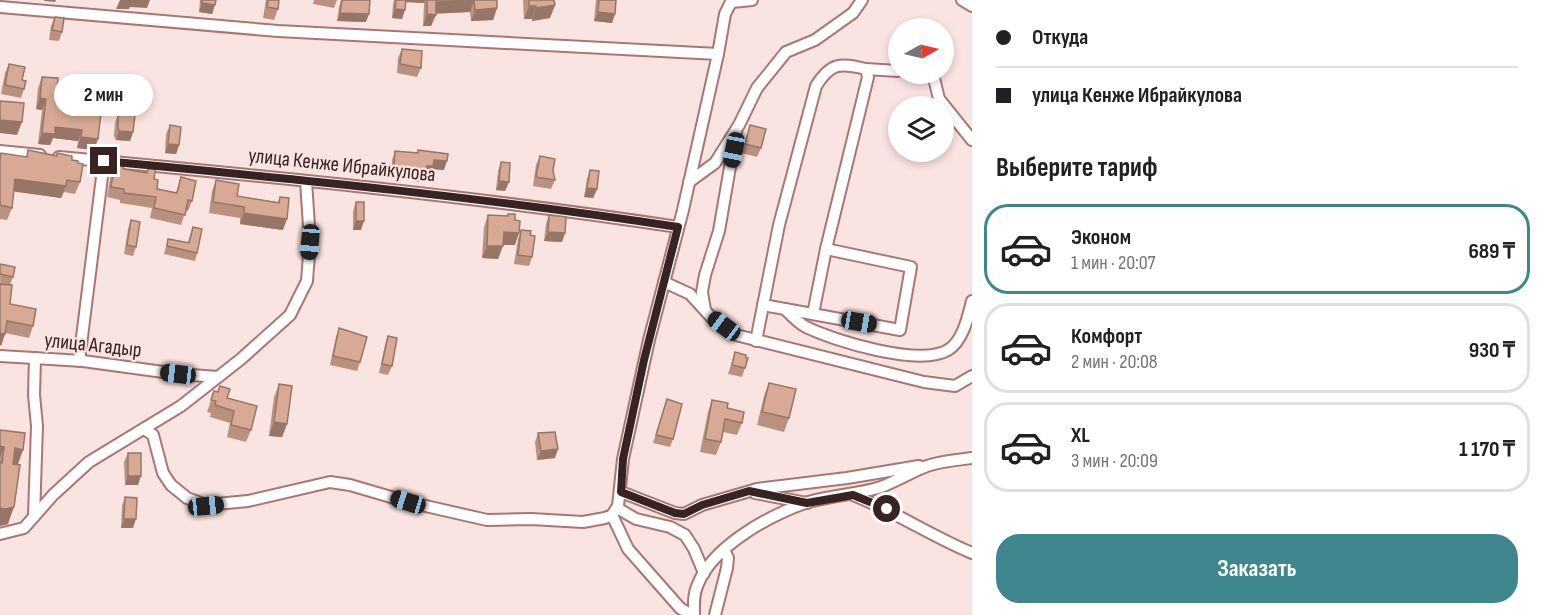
<!DOCTYPE html>
<html lang="ru">
<meta charset="utf-8">
<style>
body{margin:0;font-family:"Sofia Sans Condensed",sans-serif;background:#f6f6f6;color:#202124;height:100vh;display:flex;flex-direction:column;font-size:22px;white-space:nowrap}
*{box-sizing:border-box;margin:0}
p{font-size:20px;color:#757577}
.icon{flex:none;width:33px;height:33px;fill:none;stroke:currentColor;stroke-width:2;stroke-linecap:round;stroke-linejoin:round}
.map{position:relative;flex:1;overflow:hidden}
.drawer{display:flex;flex-direction:column;background:#fff;width:570px}
.drawer>*{flex:none}
.guide{display:grid;align-content:center;height:132px;padding:0 24px;background:#fff}
.needle{width:39px;rotate:82deg}
.buttons{position:absolute;left:888px;top:18px;display:grid;gap:12px}
.buttons a{display:grid;place-items:center;width:66px;height:66px;border-radius:50%;background:#fff;box-shadow:0 3px 9px #0003;font-size:30px}
.end{position:absolute;width:27px;height:27px;margin:-14px;border:8px solid #372321;background:#fff;box-shadow:0 0 0 3px #fff}
.from{border-radius:50%}
.bubble{position:absolute;height:42px;border-radius:21px;background:#fff;box-shadow:0 3px 9px #0003;font-size:20px;font-weight:700;line-height:42px;text-align:center}
.car{position:absolute;width:18px;height:36px;margin:-18px -9px;border-radius:8px;box-shadow:0 0 4px 2px #0007;background:linear-gradient(#222 24%,#8ab4d8 0 40%,#222 0 76%,#8ab4d8 0 86%,#222 0)}
.guide b{display:flex;align-items:center;gap:21px;height:57px;font-size:22px}
.guide b+b{border-top:2px solid #e0e0e0}
.guide i{width:15px;height:15px;background:#202124}
ul{padding:0;list-style:none}
li{display:flex;align-items:center;gap:18px;height:90px;margin:0 12px 9px;padding:0 12px;border:3px solid #e0e0e0;border-radius:24px}
li div{flex:1}
li b{display:block;font-size:22px}
li em{font-style:normal;font-weight:700}
li.on{border-color:#3f868e}
li>.icon{width:54px;height:54px;stroke-width:1.5}
h2{padding:0 24px;font-size:27px;line-height:72px}
.action{display:flex;gap:12px;margin-top:auto;padding:12px 24px}
.action a{flex:1;height:69px;border-radius:24px;background:#3f868e;color:#fff;font-size:24px;font-weight:700;line-height:69px;text-align:center}
main{display:flex;flex:1;min-height:0}
.map>svg:first-child{display:block}
.lines{fill:none;stroke-linecap:round;stroke-linejoin:round}
.minor-casing{stroke:#a87772;stroke-width:14}
.minor{stroke:#fff;stroke-width:10}
.wall{fill:#ba917f}
.shaded-wall{fill:#977668}
.building{fill:#d8a994;stroke:#977668;stroke-width:1.5}
.route{stroke:#372321;stroke-width:8}
.labels{text-anchor:middle;dominant-baseline:central;stroke-width:4.5;stroke-linejoin:round;paint-order:stroke}
.street-label{font-size:21px;fill:#372321;stroke:#fae4e1}
</style>
<main>
<div class="map">
<svg width="972" height="615" viewBox="0 0 972 615">
<rect width="100%" height="100%" fill="#fae4e1"/>
<g class="lines">
<g class="minor-casing">
<g id="minor">
<path d="M962,0L972,6"/>
<path d="M732,2L752,0"/>
<path d="M0,7L278,31L718,54"/>
<path d="M866,69L898,71"/>
<path d="M916,74L934,78L939,99L972,140"/>
<path d="M0,151L40,155"/>
<path d="M59,157C266,176 473,196 678,227"/>
<path d="M689,182L715,163L739,125L757,88L786,52L815,40L853,13L862,0"/>
<path d="M664,282L690,294L711,317L736,335L924,382L955,386L972,376"/>
<path d="M763,305L900,330L911,267L826,249"/>
<path d="M785,309C791,315 798,323 806,327C835,341 919,367 948,350C963,341 968,317 972,301"/>
<path d="M705,310L702,292L705,275L719,231L736,132"/>
<path d="M756,341L779,225L816,86C831,62 840,63 866,69L868,77L826,249L813,314"/>
<path d="M0,356L83,361L178,374L218,377"/>
<path d="M79,361L104,161"/>
<path d="M144,429L153,435L163,473L171,485L187,498L206,505L248,501L330,482L350,485L408,502L487,520L531,519L583,522L605,518L612,515L618,506L623,459L649,340L683,210L718,54L725,14L732,0"/>
<path d="M621,492L675,513L684,514L702,505L757,489L847,478L919,466"/>
<path d="M755,493L807,503"/>
<path d="M853,495C894,511 931,536 972,553"/>
<path d="M617,508L636,519L670,527L685,535L694,549L704,573"/>
<path d="M612,515L628,549L680,608L691,615"/>
<path d="M34,516L37,426L34,395L35,358"/>
<path d="M0,534L24,528L53,495L89,462L181,406L241,359L290,315L307,281L310,241L306,181"/>
<path d="M694,615C694,604 693,594 698,584C713,546 769,516 805,503C830,495 856,495 881,487C897,481 911,472 927,466C941,461 957,460 972,458"/>
<path d="M715,615L727,568L728,558L724,550"/>
</g>
</g>
<use href="#minor" class="minor"/>
</g>
<g class="wall">
<path d="M200,0H216L212,14L199,12Z"/>
<path d="M266,0H279L278,9L274,20L263,18Z"/>
<path d="M314,0H337L334,8L313,4Z"/>
<path d="M341,0L366,22L337,21L339,7Z"/>
<path d="M394,0H497V8L493,20L471,21L470,12L436,13L431,26H423L424,3L405,2L402,19L392,18L393,4Z"/>
<path d="M523,0H554L555,5L550,18L532,21V19H524Z"/>
<path d="M596,0H616L615,14L612,23L594,21Z"/>
<path d="M55,17L62,32L59,41L49,40L51,26Z"/>
<path d="M402,49L421,68L417,77L397,73L398,58Z"/>
<path d="M9,64L24,89L21,98L1,94L5,73Z"/>
<path d="M42,77L56,101L63,108L101,113L94,150L77,148L78,141L53,138L50,145L38,144L42,110L36,109L38,88Z"/>
<path d="M118,114L133,132L130,141L116,140L114,136L115,123Z"/>
<path d="M170,125L179,145L176,154L165,153L166,134Z"/>
<path d="M750,125L761,148L757,157L742,153Z"/>
<path d="M28,150L72,160L80,182L75,194L64,192L61,198L13,191L12,208L7,220L0,219V156L1,153L26,157Z"/>
<path d="M418,150L444,170L432,169L430,175H426L423,182L412,181L413,177L391,175L392,160L395,151L417,153Z"/>
<path d="M540,156L555,180L551,189L533,186L536,165Z"/>
<path d="M501,162L509,182L505,191L496,190L498,171Z"/>
<path d="M115,163L123,169L146,173L149,166L154,179L157,189L176,193L181,177L192,201L188,211L186,210L181,225L150,218L152,208L120,203V200L107,197L111,173Z"/>
<path d="M590,170L597,189L593,198L584,197L587,179Z"/>
<path d="M216,180L237,196L278,202L280,197L283,230L240,224V218L209,213L212,191Z"/>
<path d="M356,202L361,230H353V211Z"/>
<path d="M488,215L515,245H503L498,259L482,258L484,227Z"/>
<path d="M549,215L565,233L562,242L544,241L546,224Z"/>
<path d="M131,220L136,247L133,256L124,254L128,229Z"/>
<path d="M193,227L197,253L195,261L164,254L168,239L188,242Z"/>
<path d="M521,230L532,257L529,266L514,264L518,239Z"/>
<path d="M0,264L13,277L10,285V304L33,326L29,338L5,333L1,346Z"/>
<path d="M339,328L360,362L357,371L330,365L336,337Z"/>
<path d="M388,336L392,366L388,375L379,373L385,345Z"/>
<path d="M735,352L745,368L742,377L728,374Z"/>
<path d="M769,383L789,418L784,432L757,425L764,396Z"/>
<path d="M279,384L287,424L282,437L269,436L274,397Z"/>
<path d="M214,391L227,398L251,430L246,442L227,437L230,423L210,417L211,413L207,412Z"/>
<path d="M667,399L673,439L670,447L653,443Z"/>
<path d="M712,400L742,423L737,435L723,432L721,442L716,455L700,452L708,412Z"/>
<path d="M0,430L18,465L8,524L0,526Z"/>
<path d="M538,433L555,458L537,460L535,442Z"/>
<path d="M128,453L138,485H125L124,462Z"/>
<path d="M125,497L133,528H121L122,506Z"/>
</g>
<g class="shaded-wall">
<path d="M44,0H56L55,2L44,1Z"/>
<path d="M120,0H150L147,8L130,7L129,9H116Z"/>
<path d="M406,0H425L424,3L405,2Z"/>
<path d="M474,1L470,12L432,14L436,2Z"/>
<path d="M202,3L215,5L212,14L199,12Z"/>
<path d="M555,5L550,18L532,21L536,8Z"/>
<path d="M529,6H536L532,19H524Z"/>
<path d="M497,8L493,20L471,21L475,10Z"/>
<path d="M395,9L405,10L402,19L392,18Z"/>
<path d="M598,12L615,14L612,23L594,21Z"/>
<path d="M340,13L369,14L366,22L337,21Z"/>
<path d="M427,14L436,15L431,26H423Z"/>
<path d="M40,98L46,99L42,110L36,109Z"/>
<path d="M0,120L22,122L17,135L0,133Z"/>
<path d="M55,127L82,130L78,141L53,138L50,145L38,144L42,133Z"/>
<path d="M119,131L133,132L130,141L116,140Z"/>
<path d="M81,137L98,139L94,150L77,148Z"/>
<path d="M168,144L179,145L176,154L165,153Z"/>
<path d="M434,160L447,161L444,170L432,169L430,175H426L423,182L412,181L416,172L427,166Z"/>
<path d="M394,167L416,168L413,177L391,175Z"/>
<path d="M15,179L66,186L61,198L10,191Z"/>
<path d="M499,181L509,182L505,191L496,190Z"/>
<path d="M587,188L597,189L593,198L584,197Z"/>
<path d="M244,213L287,219L283,230L240,224Z"/>
<path d="M356,221H364L361,230H353Z"/>
<path d="M504,232L519,233L515,245H499Z"/>
<path d="M548,232L565,233L562,242L544,241Z"/>
<path d="M487,246H503L498,259L482,258Z"/>
<path d="M0,333L5,334L1,346L0,345Z"/>
<path d="M274,422L287,424L282,437L269,436Z"/>
<path d="M0,446L4,447L0,458Z"/>
<path d="M15,448L23,450L17,467L9,466Z"/>
<path d="M558,449L555,458L537,460L541,451Z"/>
<path d="M128,476H141L138,485H125Z"/>
<path d="M14,507L8,524L0,526V508Z"/>
<path d="M124,519H136L133,528H121Z"/>
</g>
<g class="building">
<path d="M202,0H216L215,5L202,3Z"/>
<path d="M268,0H279L278,9L267,7Z"/>
<path d="M342,0H370L369,14L340,13Z"/>
<path d="M396,0H406L405,10L395,9Z"/>
<path d="M427,0H497V8L475,10L474,1L436,2V15L427,14Z"/>
<path d="M529,0H554L555,5L536,8V6H529Z"/>
<path d="M599,0H616L615,14L598,12Z"/>
<path d="M55,17L64,18L62,32L52,30Z"/>
<path d="M402,49L422,51L421,68L400,64Z"/>
<path d="M9,64L25,67L22,80L26,81L24,89L5,85Z"/>
<path d="M42,77L58,78L56,101L63,102V108L101,113L98,139L81,137L82,130L55,127V134L42,133L46,99L40,98Z"/>
<path d="M0,101L24,103L22,122L0,120Z"/>
<path d="M118,114L135,115L133,132L119,131L118,127Z"/>
<path d="M170,125L181,127L179,145L168,144Z"/>
<path d="M750,125L766,129L761,148L745,144Z"/>
<path d="M28,150L57,156V153L72,156V160L78,161V163L83,164L80,182L67,180L66,186L15,179L12,208L0,205V158L1,153L27,157Z"/>
<path d="M418,150L448,154L447,161L434,160L433,166H427V174L416,172V168L394,167L395,151L418,153Z"/>
<path d="M540,156L555,159L553,170L555,180L536,177Z"/>
<path d="M501,162L510,163L509,182L499,181Z"/>
<path d="M115,163L124,164L123,169L147,173L149,166L156,167L154,179L158,180L157,189L177,193L181,177L196,181L192,201L188,200L185,215L154,208L156,197L124,193V189L111,187Z"/>
<path d="M590,170L599,171L597,189L587,188Z"/>
<path d="M216,180L239,184L237,196L279,203L280,197L289,198L287,219L244,213V207L213,202Z"/>
<rect x="356" y="202" width="8" height="19"/>
<path d="M508,214H515V220L520,221L519,233L504,232L503,246H487L488,215L508,216Z"/>
<path d="M549,215L566,217L565,233L548,232Z"/>
<path d="M131,220L140,222L136,247L127,245Z"/>
<path d="M193,227L202,229L197,253L167,246L168,239L189,243Z"/>
<path d="M521,230L531,231L530,235L535,236L532,257L518,255Z"/>
<path d="M0,264L15,267L13,277L0,274Z"/>
<path d="M0,284L12,285L10,304L36,309L33,326L7,321L5,334L0,333Z"/>
<path d="M339,328L367,337L360,362L333,356Z"/>
<path d="M388,336L397,338L392,366L382,364Z"/>
<path d="M735,352L746,355V358H748L745,368L732,365Z"/>
<path d="M769,383L796,389L789,418L762,412Z"/>
<path d="M279,384L292,386L287,424L274,422Z"/>
<path d="M220,386L230,389L227,398L257,406L251,430L231,425L234,411L215,405L216,401L211,400L214,391L218,392Z"/>
<path d="M667,399L682,404L673,439L656,435Z"/>
<path d="M712,400L728,403L727,408L744,412L742,423L725,419L721,442L705,439Z"/>
<path d="M0,430L25,433L23,450L15,448L13,464L20,465L14,507L5,509L0,508V462L2,463L4,447L0,446Z"/>
<path d="M555,432L558,449L541,451L538,433Z"/>
<rect x="128" y="453" width="13" height="23"/>
<path d="M125,497L137,498L136,519H124Z"/>
</g>
<g class="lines">
<path class="route" d="M104,161C296,179 488,198 678,227L644,360L623,459L621,492L675,513L684,514L702,505L749,491L807,503L853,495L887,509"/>
</g>
<g class="labels">
<g class="street-label">
<text transform="translate(342 165) rotate(6)">улица Кенже Ибрайкулова</text>
<text transform="translate(93 345) rotate(6)">улица Агадыр</text>
</g>
</g>
</svg>
<div class="buttons">
<a><svg class="needle" viewBox="-14 -14 28 28"><path d="M0-13l5 13h-10z" fill="#e53935"/><path d="M0 13l5-13h-10z" fill="#757577"/></svg></a>
<a><svg class="icon" aria-label="layers" viewBox="0 0 24 24"><path d="M12 4l9 5-9 5-9-5zM3 14l9 5 9-5"/></svg></a>
</div>
<i class="end from" style="left:887px;top:509px"></i>
<i class="end" style="left:104px;top:161px"></i>
<div class="bubble" style="left:54px;top:74px;width:99px">2 мин</div>
<i class="car" style="left:734px;top:150px;rotate:191deg"></i>
<i class="car" style="left:310px;top:242px;rotate:185deg"></i>
<i class="car" style="left:859px;top:322px;rotate:100deg"></i>
<i class="car" style="left:724px;top:326px;rotate:307deg"></i>
<i class="car" style="left:178px;top:374px;rotate:277deg"></i>
<i class="car" style="left:408px;top:502px;rotate:287deg"></i>
<i class="car" style="left:206px;top:506px;rotate:84deg"></i>
</div>
<section class="drawer">
<div class="guide">
<b><i class="from"></i>Откуда</b>
<b><i></i>улица Кенже Ибрайкулова</b>
</div>
<h2>Выберите тариф</h2>
<ul>
<li class="on"><svg class="icon" aria-label="car" viewBox="0 0 24 24"><path d="M5 17H2v-5l4-1 3-4h7l3 4 3 1v5h-3M9 17h6M6 11h13"/><circle cx="7" cy="17" r="2"/><circle cx="17" cy="17" r="2"/></svg><div><b>Эконом</b><p>1 мин · 20:07</p></div><em>689 ₸</em></li>
<li><svg class="icon" aria-label="car" viewBox="0 0 24 24"><path d="M5 17H2v-5l4-1 3-4h7l3 4 3 1v5h-3M9 17h6M6 11h13"/><circle cx="7" cy="17" r="2"/><circle cx="17" cy="17" r="2"/></svg><div><b>Комфорт</b><p>2 мин · 20:08</p></div><em>930 ₸</em></li>
<li><svg class="icon" aria-label="car" viewBox="0 0 24 24"><path d="M5 17H2v-5l4-1 3-4h7l3 4 3 1v5h-3M9 17h6M6 11h13"/><circle cx="7" cy="17" r="2"/><circle cx="17" cy="17" r="2"/></svg><div><b>XL</b><p>3 мин · 20:09</p></div><em>1 170 ₸</em></li>
</ul>
<div class="action"><a>Заказать</a></div>
</section>
</main>
